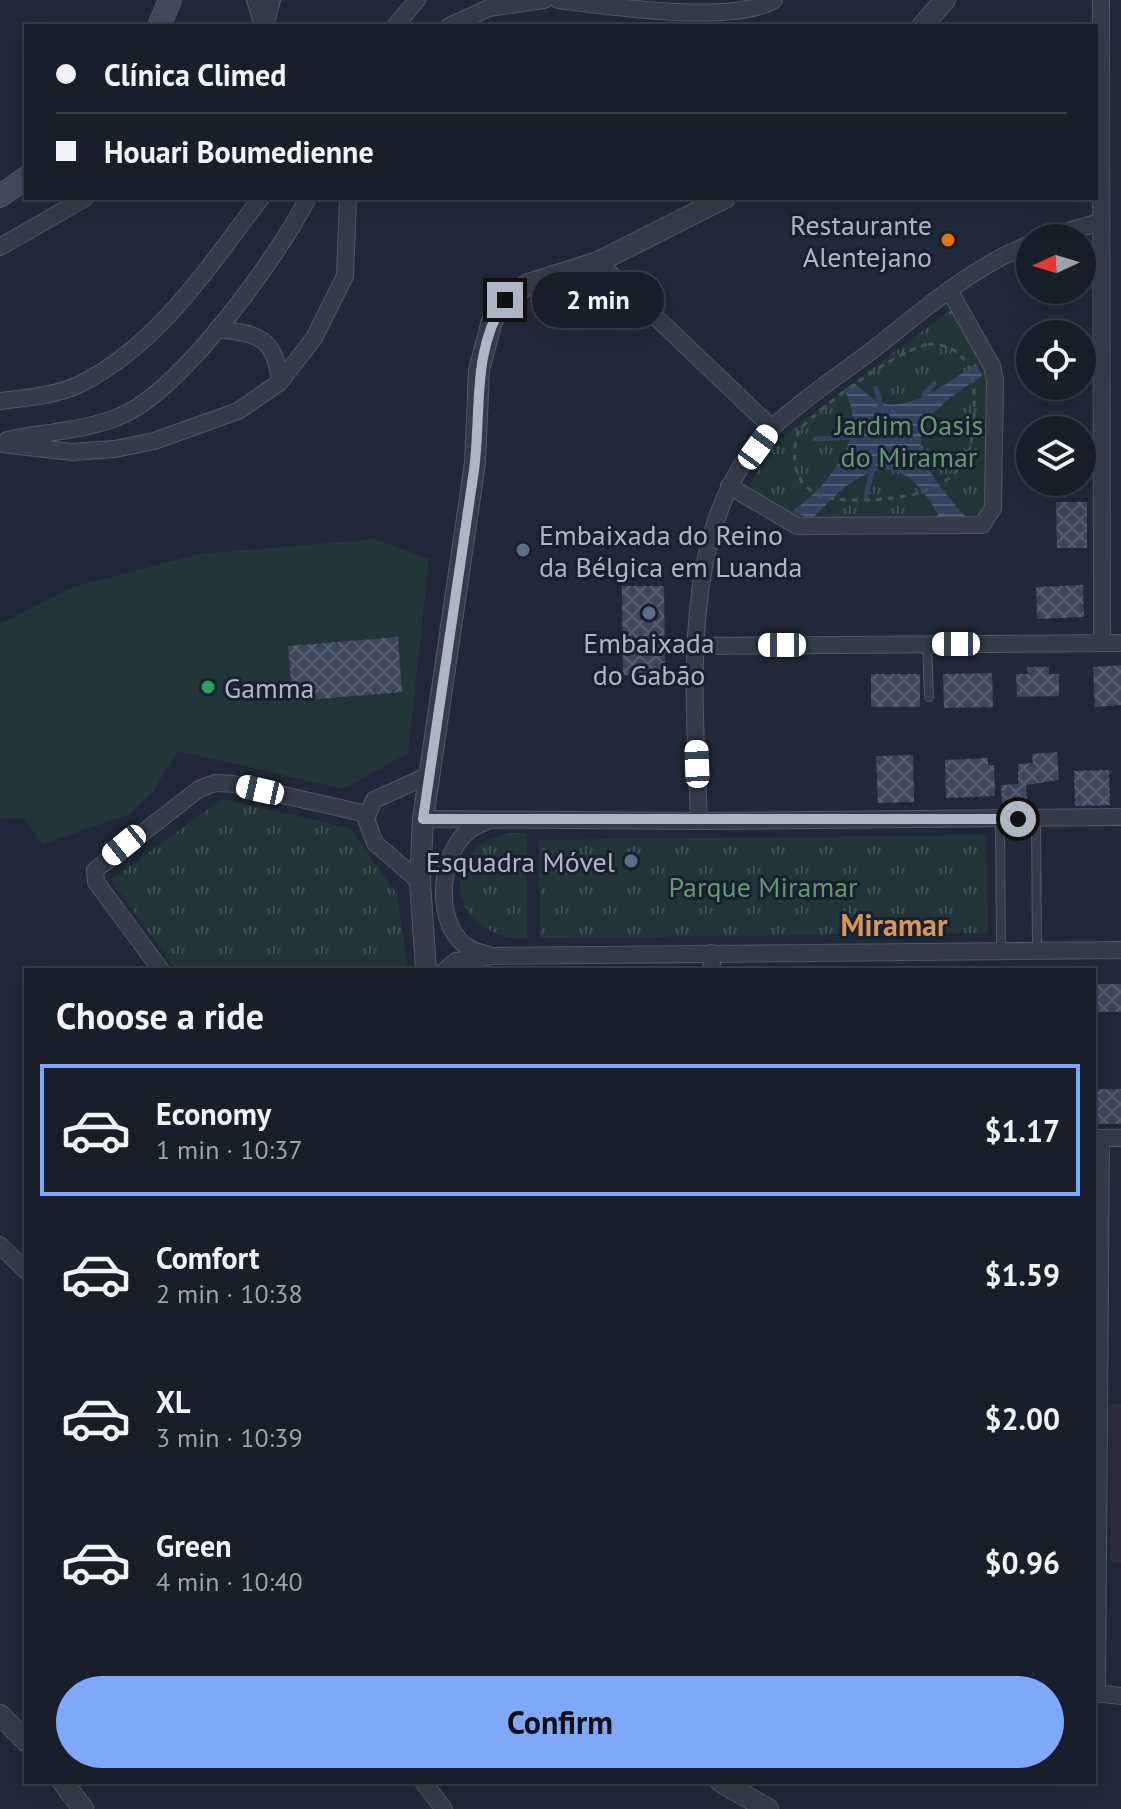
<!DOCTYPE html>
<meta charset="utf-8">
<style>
body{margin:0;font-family:"PT Sans",sans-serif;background:#252c37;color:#f1f3f6;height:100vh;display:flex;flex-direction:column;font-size:30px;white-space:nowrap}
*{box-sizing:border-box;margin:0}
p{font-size:26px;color:#9fa2a9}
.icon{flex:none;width:44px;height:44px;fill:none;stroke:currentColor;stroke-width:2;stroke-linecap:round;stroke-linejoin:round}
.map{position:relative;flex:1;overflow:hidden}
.details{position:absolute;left:24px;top:968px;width:1072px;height:816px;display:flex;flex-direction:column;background:#181f2b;border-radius:0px;box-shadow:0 8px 32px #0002,0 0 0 2px #363d47}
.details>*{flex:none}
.guide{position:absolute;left:24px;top:24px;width:1074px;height:176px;border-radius:0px;box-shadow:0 8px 32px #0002,0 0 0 2px #363d47;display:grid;align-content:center;height:176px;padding:0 32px;background:#181f2b}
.needle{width:52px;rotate:266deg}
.fabs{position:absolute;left:1016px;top:224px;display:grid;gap:16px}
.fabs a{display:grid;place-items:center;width:80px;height:80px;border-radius:50%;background:#181f2b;box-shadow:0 8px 32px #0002,0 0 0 2px #363d47;font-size:40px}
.end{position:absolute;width:36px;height:36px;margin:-18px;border:10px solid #aeb6c6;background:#111;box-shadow:0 0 0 4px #111}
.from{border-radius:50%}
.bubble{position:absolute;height:56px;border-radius:28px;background:#181f2b;box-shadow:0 8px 32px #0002,0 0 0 2px #363d47;font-size:26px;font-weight:800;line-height:56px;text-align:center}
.car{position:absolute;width:24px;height:48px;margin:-24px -12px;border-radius:10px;box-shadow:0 0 6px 2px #0007;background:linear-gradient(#fff 24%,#345 0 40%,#fff 0 76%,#345 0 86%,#fff 0)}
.guide b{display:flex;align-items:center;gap:28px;height:76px;font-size:30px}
.guide b+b{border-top:2px solid #363d47}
.guide i{width:20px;height:20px;background:#f1f3f6}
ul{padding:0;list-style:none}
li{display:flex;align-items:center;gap:24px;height:132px;margin:0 16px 12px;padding:0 16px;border:4px solid transparent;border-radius:0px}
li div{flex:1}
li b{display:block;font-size:30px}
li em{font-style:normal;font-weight:800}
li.selected{border-color:#7fa8fa}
li>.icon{width:72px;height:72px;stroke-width:1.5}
h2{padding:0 32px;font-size:36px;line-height:96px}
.primary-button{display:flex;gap:16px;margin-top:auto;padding:16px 32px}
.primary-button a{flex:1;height:92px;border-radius:48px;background:#7fa8fa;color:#111;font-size:32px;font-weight:800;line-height:92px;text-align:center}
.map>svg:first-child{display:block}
.medical{fill:#2e2c3a}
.grass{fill:url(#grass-tufts)}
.garden{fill:#22363a}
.water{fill:url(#water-rules)}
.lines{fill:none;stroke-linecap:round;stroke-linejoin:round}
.stream{stroke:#334461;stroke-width:5}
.building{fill:url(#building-cross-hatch)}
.service-casing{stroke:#515967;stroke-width:10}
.minor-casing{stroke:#515967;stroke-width:18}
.tertiary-casing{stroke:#515967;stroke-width:22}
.secondary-casing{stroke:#515967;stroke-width:24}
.path{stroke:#405357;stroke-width:3;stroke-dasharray:6 6;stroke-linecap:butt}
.service{stroke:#343c49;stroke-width:8}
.minor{stroke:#343c49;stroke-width:16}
.tertiary{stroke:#343c49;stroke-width:20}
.secondary{stroke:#424a5c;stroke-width:22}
.route{stroke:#aeb6c6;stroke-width:10}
.food-dot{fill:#e8710a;stroke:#19212e;stroke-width:3}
.service-dot{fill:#5c6f8a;stroke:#19212e;stroke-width:3}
.leisure-dot{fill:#2e9e5b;stroke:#19212e;stroke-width:3}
.labels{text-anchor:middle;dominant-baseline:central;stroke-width:6;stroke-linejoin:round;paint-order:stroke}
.poi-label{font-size:28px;fill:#aeb6c6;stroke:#19212e;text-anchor:end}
.park-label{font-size:28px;fill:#659773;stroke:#19212e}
.neighbourhood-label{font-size:30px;font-weight:bold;fill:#d5965a;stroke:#19212e}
</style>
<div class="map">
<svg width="1121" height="1809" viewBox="0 0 1121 1809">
<defs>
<pattern id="grass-tufts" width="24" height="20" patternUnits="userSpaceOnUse" patternTransform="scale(2)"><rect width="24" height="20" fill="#22363a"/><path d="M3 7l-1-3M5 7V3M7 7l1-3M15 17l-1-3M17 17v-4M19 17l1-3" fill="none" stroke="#405155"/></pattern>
<pattern id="water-rules" width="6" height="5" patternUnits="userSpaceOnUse" patternTransform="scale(2)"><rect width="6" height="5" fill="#334461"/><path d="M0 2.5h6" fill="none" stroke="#4e5d76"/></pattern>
<pattern id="building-cross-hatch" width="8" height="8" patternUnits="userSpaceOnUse" patternTransform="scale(2)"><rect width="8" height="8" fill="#3c4759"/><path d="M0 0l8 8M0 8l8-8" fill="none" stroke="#565f6f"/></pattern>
</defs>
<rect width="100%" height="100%" fill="#202939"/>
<path class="medical" d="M1109,1404H1121V1563H1111Z"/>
<g class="grass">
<path d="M950,310L973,342L989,380L986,507L972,519H789L747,490L775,442Z"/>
<path d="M222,799L349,828L397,894L408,970H176L111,880Z"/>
<path d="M511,833L527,834V939C447,938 434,846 511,833Z"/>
<path d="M986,835L988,933L540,938L539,840Z"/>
</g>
<path class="garden" d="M374,539L429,559L408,753L344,789L178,751L152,793L128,815L43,844L24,818L0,819V624L73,587L199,554Z"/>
<path class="water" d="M976,364L982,376C901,427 905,449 966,517H939C900,441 859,468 812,519L792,512C828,485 871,436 844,390L854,383C862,390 870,398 879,402C909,414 953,379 976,364Z"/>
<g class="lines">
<g class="stream">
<path d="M876,388L881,407"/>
<path d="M924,395L934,384"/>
<path d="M815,439L854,437"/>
<path d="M917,457L938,468"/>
<path d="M866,496L873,466"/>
</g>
</g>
<g class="building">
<path d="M1056,502H1087V548H1057Z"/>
<path d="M1083,585L1084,617L1037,619L1036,587Z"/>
<path d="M622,586H664L665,675H623Z"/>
<path d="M398,637L402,692L293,701L288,646Z"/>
<path d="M1121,665V705L1095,707L1093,667Z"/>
<path d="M1027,667H1049V674H1059V696L1017,697L1016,674H1028Z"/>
<path d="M992,673L993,707L944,708L943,674Z"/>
<rect x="871" y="674" width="49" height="33"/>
<path d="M1057,752L1059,780L1026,785L1027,799L1002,805L1001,785L1018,784V764L1033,763L1032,754Z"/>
<path d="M913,755L914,802L878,803L876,756Z"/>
<path d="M988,758V766L994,765L995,796L946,798L945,760Z"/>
<path d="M1109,770L1110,805L1075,806L1074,771Z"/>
<rect x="1094" y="984" width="27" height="28"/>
<rect x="1094" y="1089" width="27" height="35"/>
</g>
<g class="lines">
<g class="service-casing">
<g id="service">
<path d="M927,644L929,697"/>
<path d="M1036,818L1037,950"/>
<path d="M1000,819L1001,951"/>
</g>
</g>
<g class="minor-casing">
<g id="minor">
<path d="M255,0L263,26"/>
<path d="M558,0C608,6 733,25 774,0"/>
<path d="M1101,0L1102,643"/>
<path d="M265,26L272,0"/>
<path d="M395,26L417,0"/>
<path d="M449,26L489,8L544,0"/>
<path d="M1045,238L1100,222"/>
<path d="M0,247L85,198"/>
<path d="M598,262L772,428"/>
<path d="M217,329C259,334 275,337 280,382"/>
<path d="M0,401C26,398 54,396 78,385C157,347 209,266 261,198"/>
<path d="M7,440C45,432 93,430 127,413C187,382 277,258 308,198"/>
<path d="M0,444L72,452L115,449L154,441L238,411L280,382L314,338L345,276L348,198"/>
<path d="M729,486L797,526L982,525L993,508L995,380L992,366L949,290"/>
<path d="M695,646L1121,643"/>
<path d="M423,819L699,821L1121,817"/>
<path d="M489,820C482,824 473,827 467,832C438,857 433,929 471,949C476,952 483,953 489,955"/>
<path d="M699,821C695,699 675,519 773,427C804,398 841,374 874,349C922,311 973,266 1030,244"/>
<path d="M420,882L375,843L366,819L374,800L429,775"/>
<path d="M711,953L712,970"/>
<path d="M161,970L96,882L95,870L199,789L215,783L234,784L367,814"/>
<path d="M445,970L456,961L492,956L1121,950"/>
<path d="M1094,1138H1121"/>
<path d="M0,1245L26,1271"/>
<path d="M1094,1693L1121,1696"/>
<path d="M1097,1694L1101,1138"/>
<path d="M423,1782L444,1809"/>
</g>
</g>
<g class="tertiary-casing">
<g id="tertiary">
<path d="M922,26L945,0"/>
<path d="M426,970L420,882L423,819L475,463L479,370L492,321L505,300L528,284L598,262L725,198"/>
<path d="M0,1715L26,1741"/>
<path d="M63,1782L83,1809"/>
<path d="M721,1782L768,1809"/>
</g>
</g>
<g class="secondary-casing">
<g id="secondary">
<path d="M159,26L170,0"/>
<path d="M0,196L26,178"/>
</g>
</g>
<path class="path" d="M928,344C951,344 966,354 972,377C975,389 974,402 974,414C975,484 926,498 866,500C844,500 818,502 803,483C791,469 794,446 799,430C825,403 893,353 928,344Z"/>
<use href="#service" class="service"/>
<use href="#minor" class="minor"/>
<use href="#tertiary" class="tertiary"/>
<use href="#secondary" class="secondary"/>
</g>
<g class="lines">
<path class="route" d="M505,300C471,353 482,410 474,470C458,586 440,702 423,819H1018"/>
</g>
<circle class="food-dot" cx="948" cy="240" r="8"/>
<g class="service-dot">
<circle cx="523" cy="550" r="8"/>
<circle cx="649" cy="613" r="8"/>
<circle cx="631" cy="861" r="8"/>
</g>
<circle class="leisure-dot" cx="208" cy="687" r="8"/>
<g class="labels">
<g class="poi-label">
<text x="932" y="224">Restaurante<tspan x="932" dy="32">Alentejano</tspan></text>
<text x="539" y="534" text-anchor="start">Embaixada do Reino<tspan x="539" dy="32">da Bélgica em Luanda</tspan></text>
<text x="649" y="642" text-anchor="middle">Embaixada<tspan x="649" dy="32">do Gabão</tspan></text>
<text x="224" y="687" text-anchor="start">Gamma</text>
<text x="615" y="861">Esquadra Móvel</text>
</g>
<g class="park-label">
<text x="909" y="424">Jardim Oasis<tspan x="909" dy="32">do Miramar</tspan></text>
<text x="763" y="886">Parque Miramar</text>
</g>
<g class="neighbourhood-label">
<text x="894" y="924">Miramar</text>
</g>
</g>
</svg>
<div class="fabs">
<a><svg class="needle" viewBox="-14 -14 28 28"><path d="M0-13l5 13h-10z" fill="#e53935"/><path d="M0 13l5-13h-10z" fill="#9fa2a9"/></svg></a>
<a><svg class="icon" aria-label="locate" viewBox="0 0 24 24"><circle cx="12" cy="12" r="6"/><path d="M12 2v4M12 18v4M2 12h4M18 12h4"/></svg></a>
<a><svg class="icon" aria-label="layers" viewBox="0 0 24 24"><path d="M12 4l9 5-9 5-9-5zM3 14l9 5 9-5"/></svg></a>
</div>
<i class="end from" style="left:1018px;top:819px"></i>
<i class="end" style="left:505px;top:300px"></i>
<div class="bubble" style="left:532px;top:272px;width:132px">2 min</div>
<i class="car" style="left:758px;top:447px;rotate:36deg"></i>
<i class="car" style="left:956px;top:644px;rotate:270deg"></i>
<i class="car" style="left:782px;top:645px;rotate:270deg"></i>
<i class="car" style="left:697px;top:764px;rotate:358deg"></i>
<i class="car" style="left:260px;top:790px;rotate:283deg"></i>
<i class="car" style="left:124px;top:845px;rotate:231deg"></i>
<div class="guide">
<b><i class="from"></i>Clínica Climed</b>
<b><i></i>Houari Boumedienne</b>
</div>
<section class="details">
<h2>Choose a ride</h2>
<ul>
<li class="selected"><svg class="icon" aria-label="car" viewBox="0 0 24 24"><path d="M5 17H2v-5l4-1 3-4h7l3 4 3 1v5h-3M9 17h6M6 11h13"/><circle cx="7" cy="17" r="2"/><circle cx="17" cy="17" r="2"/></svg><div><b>Economy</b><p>1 min · 10:37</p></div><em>$1.17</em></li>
<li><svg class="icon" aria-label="car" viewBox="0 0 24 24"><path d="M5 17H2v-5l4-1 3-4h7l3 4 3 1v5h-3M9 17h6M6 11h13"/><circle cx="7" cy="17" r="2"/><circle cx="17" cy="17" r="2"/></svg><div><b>Comfort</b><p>2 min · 10:38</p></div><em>$1.59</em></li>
<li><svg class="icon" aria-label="car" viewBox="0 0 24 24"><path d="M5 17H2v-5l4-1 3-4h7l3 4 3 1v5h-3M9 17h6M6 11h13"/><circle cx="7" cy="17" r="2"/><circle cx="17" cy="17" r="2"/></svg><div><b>XL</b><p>3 min · 10:39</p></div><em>$2.00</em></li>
<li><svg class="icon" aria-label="car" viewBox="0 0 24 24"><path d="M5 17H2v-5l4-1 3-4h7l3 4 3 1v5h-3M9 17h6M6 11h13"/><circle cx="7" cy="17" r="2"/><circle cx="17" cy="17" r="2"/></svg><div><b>Green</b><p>4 min · 10:40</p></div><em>$0.96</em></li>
</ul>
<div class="primary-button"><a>Confirm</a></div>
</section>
</div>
